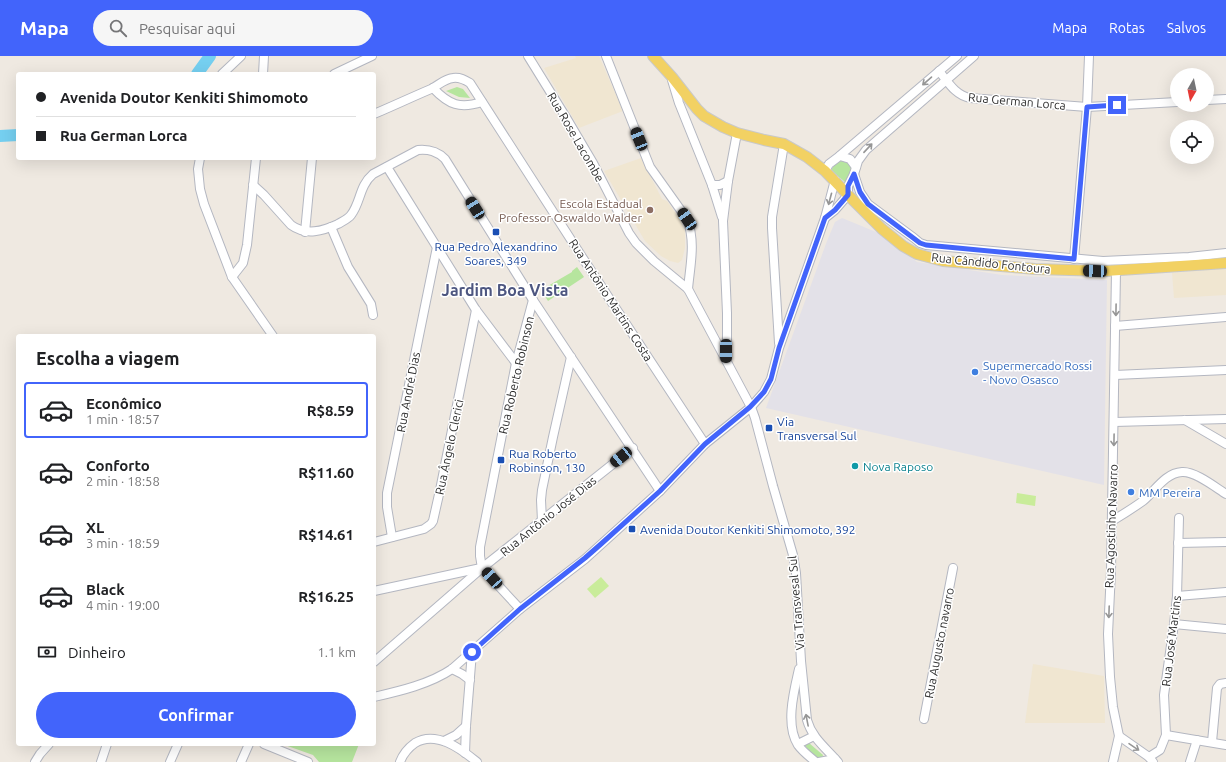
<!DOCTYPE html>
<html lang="pt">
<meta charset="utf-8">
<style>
body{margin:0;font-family:Ubuntu,sans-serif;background:#f6f6f6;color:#202124;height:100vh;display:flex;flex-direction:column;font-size:15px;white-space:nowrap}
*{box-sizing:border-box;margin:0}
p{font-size:13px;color:#757577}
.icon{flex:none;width:22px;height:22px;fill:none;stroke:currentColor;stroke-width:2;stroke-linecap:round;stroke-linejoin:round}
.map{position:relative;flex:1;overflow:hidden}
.side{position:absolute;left:16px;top:278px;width:360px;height:412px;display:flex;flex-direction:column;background:#fff;border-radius:4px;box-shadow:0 4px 16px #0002}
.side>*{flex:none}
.hud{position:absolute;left:16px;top:16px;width:360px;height:88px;border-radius:4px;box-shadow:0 4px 16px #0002;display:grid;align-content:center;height:88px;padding:0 20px;background:#fff}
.needle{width:26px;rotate:189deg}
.tools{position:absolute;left:1170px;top:12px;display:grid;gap:8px}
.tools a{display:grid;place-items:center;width:44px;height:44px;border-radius:50%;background:#fff;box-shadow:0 4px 16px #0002;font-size:20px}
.end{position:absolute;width:18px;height:18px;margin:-9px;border:5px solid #4264fb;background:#fff;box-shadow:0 0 0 2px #fff}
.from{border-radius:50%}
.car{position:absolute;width:12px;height:24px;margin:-12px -6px;border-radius:5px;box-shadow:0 0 3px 1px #0007;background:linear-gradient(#222 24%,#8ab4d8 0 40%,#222 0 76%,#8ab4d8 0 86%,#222 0)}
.hud b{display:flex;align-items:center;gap:14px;height:38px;font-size:15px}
.hud b+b{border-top:1px solid #e0e0e0}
.hud i{width:10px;height:10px;background:#202124}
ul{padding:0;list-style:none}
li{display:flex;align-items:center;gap:12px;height:56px;margin:0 8px 6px;padding:0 12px;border:2px solid transparent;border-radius:4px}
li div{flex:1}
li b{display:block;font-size:15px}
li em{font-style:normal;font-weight:600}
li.selected{border-color:#4264fb}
li>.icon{width:36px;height:36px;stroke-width:1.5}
h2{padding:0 20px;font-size:18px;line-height:48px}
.pay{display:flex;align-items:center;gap:10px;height:44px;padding:0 20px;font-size:15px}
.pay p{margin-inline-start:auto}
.cta{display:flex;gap:8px;margin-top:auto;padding:8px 20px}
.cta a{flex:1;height:46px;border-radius:24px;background:#4264fb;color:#fff;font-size:16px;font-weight:600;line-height:46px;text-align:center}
header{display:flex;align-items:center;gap:24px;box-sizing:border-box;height:56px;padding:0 20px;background:#4264fb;color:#fff}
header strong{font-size:19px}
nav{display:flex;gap:22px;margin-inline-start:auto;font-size:14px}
.search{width:280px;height:36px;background:#f6f6f6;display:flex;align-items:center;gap:10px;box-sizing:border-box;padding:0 14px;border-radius:22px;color:#757577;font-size:15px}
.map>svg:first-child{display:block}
.industrial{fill:#e3e1e8}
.education{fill:#f0e6d1}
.green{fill:#b6e59e}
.pitch{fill:#c9ec9a}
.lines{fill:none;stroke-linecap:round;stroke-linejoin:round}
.river{stroke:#75cff0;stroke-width:12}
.minor-casing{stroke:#b4b7c1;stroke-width:10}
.major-casing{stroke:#c9c9c9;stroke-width:12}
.minor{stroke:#fff;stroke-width:8}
.major{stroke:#f2d163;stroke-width:10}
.oneway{stroke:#969696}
.route{stroke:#4264fb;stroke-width:5}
.education-dot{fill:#8d6e63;stroke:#fff;stroke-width:1.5}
.transit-dot{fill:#1a4fb4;stroke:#fff;stroke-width:1.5}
.shop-dot{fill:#3f7fe0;stroke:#fff;stroke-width:1.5}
.culture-dot{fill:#0f9aa8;stroke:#fff;stroke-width:1.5}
.labels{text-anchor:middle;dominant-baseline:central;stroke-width:3;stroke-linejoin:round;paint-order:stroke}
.street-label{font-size:12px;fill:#2e2e2e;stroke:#fff}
.education-label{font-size:12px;fill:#785e54;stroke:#fff;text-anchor:end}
.transit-label{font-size:12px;fill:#164399;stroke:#fff;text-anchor:start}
.shop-label{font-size:12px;fill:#366cbe;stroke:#fff;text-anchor:start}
.culture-label{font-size:12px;fill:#0d838f;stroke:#fff;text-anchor:start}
.district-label{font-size:16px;font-weight:bold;fill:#4d5680;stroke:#fff}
</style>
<header>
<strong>Mapa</strong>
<div class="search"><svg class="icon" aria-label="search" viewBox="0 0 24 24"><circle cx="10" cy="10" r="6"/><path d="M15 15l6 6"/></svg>Pesquisar aqui</div>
<nav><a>Mapa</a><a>Rotas</a><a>Salvos</a></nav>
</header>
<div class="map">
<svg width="1226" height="706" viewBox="0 0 1226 706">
<rect width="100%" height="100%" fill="#efe9e1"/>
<path class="industrial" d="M842,162L881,178L917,206L1002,219L1107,224L1104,429L766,352L827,185L835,166Z"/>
<g class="education">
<path d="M575,0H599L623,55L579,72L544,12L576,2Z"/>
<path d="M641,102L662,143L667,145L679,162L685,175V192L682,204L678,207L670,205L661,200L645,185L604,115Z"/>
<path d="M1226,212V239L1174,242L1172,217Z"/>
<path d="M1033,608L1104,620L1105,667H1025Z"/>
</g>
<g class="green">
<path d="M457,31L463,33L470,42L459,41L446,35Z"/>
<path d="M841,105L848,107C854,114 850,119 845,126L831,114L836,107Z"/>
<path d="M577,211L584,221L548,245L541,234L572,216V215Z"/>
<path d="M809,687L823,699L822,703L820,704L809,695L805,689Z"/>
<path d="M282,688H359L352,706H319L313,699Z"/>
</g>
<g class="pitch">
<path d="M1017,437L1036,440L1035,450L1016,447Z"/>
<path d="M601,521L609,530L595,542L587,533Z"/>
</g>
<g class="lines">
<g class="river">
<path d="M197,18L210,0"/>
<path d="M0,80L18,79"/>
</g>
<g class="minor-casing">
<g id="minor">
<path d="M528,0L567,63L593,107L629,177L636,187L654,205L688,233L751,351L755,362L773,430L793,499L796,517L801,605L807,664C812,682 826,692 838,706"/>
<path d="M606,0L650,111L687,163C696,186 690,210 688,233"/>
<path d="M939,15C948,26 955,39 970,42L1087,51L1177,46"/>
<path d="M222,18L241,0"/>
<path d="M263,18L264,0"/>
<path d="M334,18L372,0"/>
<path d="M672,24L679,47L712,129L722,161"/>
<path d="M433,32C449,49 460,53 482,46"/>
<path d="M1207,44L1226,43"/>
<path d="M374,58C393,50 412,41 431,33C439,29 444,23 453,22C460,21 465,24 470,27L584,204L705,388"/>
<path d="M840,100L850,103L856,111"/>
<path d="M200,102L198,113L200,133L204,148L232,221L273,280"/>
<path d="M387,111L476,254L516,307"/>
<path d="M825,115L829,108L837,102L957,0"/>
<path d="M854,118L860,136L868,148L914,182L920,187L926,189L1103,205L1189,201L1226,197"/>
<path d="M253,129L264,139L291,169C306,180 323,175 338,168C343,165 348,163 351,159C361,146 359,130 373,118L418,94C429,93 437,95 445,103L533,244L660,435"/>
<path d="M712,129H720L728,125"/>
<path d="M825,162L835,154L848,139V130L854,118L858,105L866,94L974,0"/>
<path d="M331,171L348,211L371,248L373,259"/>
<path d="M305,176L312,102"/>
<path d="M1074,203L1087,51L1089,0"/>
<path d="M1116,215L1111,515L1108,578L1110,621L1113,651L1119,680L1149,701L1153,706"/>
<path d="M232,221L243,207L247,189L256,102"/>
<path d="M1115,270L1226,261"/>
<path d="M779,287L772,172V161L784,88"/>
<path d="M727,305V257L723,165L728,125L737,77"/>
<path d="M1115,319L1226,314"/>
<path d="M1185,364L1226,388"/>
<path d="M1114,366L1226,363"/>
<path d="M542,465L541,444L542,434L553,381L571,301"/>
<path d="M1112,465C1122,459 1133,452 1143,445C1155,435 1165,417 1182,416C1195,415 1215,431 1226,438"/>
<path d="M392,481L387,451V437L437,191"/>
<path d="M374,486L424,473L431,468L433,465L440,434L476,254"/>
<path d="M1178,487L1226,486"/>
<path d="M482,512L480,500V491L516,307L533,244"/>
<path d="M482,512L520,553"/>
<path d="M374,535L481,512"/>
<path d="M1177,540L1226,536"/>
<path d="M1174,568L1226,573"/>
<path d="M374,606L482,512L633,392"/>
<path d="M452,613L462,618L470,624"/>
<path d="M799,613C794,635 785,669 798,689C803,696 810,701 816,706"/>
<path d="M374,641C400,635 430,628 452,613L520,553L585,503L660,435L705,388L751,351L764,336L771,323L779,292L825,162L835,124"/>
<path d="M924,663L953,512"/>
<path d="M1166,679L1226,689"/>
<path d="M444,685L456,679L466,670"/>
<path d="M1212,686L1217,632L1220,628L1226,627"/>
<path d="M264,688L308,706"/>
<path d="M798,688L814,680"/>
<path d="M465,697L466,670L472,596"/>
<path d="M1149,701L1160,694L1166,679L1164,639L1174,568L1177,540L1179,462"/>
<path d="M35,706L40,698L49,688"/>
<path d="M101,706L107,688"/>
<path d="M170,706L178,688"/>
<path d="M241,706L249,688"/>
<path d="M400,706C403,698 408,692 415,687C436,674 461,693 477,706"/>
<path d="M819,706L835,703"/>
<path d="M1113,706L1119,680"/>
<path d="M1190,706L1197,684"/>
</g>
</g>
<g class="major-casing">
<path id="major" d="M653,0L672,21L697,53L704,60L723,71L737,77L764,84L784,88L807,101L825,115L848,139L882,173L903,190L917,198L943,205L1035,213L1105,215L1226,207"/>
</g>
<use href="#minor" class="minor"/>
<use href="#major" class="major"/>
</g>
<defs><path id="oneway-shaft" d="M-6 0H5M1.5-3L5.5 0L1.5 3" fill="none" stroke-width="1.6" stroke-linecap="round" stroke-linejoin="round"/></defs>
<g class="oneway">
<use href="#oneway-shaft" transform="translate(927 25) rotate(139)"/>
<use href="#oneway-shaft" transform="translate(868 92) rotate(-47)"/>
<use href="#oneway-shaft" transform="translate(830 143) rotate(105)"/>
<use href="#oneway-shaft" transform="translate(1116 254) rotate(91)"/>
<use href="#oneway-shaft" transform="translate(1114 384) rotate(91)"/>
<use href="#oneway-shaft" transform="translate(1109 556) rotate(92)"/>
<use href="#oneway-shaft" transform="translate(807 664) rotate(-101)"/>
<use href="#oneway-shaft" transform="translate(1134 691) rotate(34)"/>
</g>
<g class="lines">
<path class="route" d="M472,596L520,553L585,502L601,488L660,435L705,388L750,351L764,336L771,323L779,292L825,162L835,154L848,139V130L854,118L860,136L868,148L920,187L926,189L1074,203L1087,51L1117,49"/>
</g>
<circle class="education-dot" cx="650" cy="154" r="4"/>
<g class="transit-dot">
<rect x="492" y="172" width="8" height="8" rx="2"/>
<rect x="765" y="368" width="8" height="8" rx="2"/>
<rect x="497" y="400" width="8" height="8" rx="2"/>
<rect x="628" y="469" width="8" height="8" rx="2"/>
</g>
<g class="shop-dot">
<circle cx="975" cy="316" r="4"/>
<circle cx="1131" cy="436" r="4"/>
</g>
<circle class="culture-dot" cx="855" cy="410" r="4"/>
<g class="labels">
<g class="street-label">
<text transform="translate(1017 45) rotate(5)">Rua German Lorca</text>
<text transform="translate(576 81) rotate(60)">Rua Rose Lacombe</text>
<text transform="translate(991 207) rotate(6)">Rua Cândido Fontoura</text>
<text transform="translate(611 244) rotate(57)">Rua Antônio Martins Costa</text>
<text transform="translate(516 319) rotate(-77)">Rua Roberto Robinson</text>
<text transform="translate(408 336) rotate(-79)">Rua André Dias</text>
<text transform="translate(449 391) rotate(-78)">Rua Ângelo Clerici</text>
<text transform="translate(548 460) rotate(-39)">Rua Antônio José Dias</text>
<text transform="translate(1111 470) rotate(-88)">Rua Agostinho Navarro</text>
<text transform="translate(796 547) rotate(-95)">Via Transvesal Sul</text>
<text transform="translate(1171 585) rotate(-83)">Rua José Martins</text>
<text transform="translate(939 587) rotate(-79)">Rua Augusto navarro</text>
</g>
<g class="education-label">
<text x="642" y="147">Escola Estadual<tspan x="642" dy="14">Professor Oswaldo Walder</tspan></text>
</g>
<g class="transit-label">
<text x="496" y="190" text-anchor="middle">Rua Pedro Alexandrino<tspan x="496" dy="14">Soares, 349</tspan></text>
<text x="777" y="365">Via<tspan x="777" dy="14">Transversal Sul</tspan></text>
<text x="509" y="397">Rua Roberto<tspan x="509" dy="14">Robinson, 130</tspan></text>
<text x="640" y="473">Avenida Doutor Kenkiti Shimomoto, 392</text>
</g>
<g class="shop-label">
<text x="983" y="309">Supermercado Rossi<tspan x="983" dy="14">- Novo Osasco</tspan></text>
<text x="1139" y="436">MM Pereira</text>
</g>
<g class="culture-label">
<text x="863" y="410">Nova Raposo</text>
</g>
<g class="district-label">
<text x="505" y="234">Jardim Boa Vista</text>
</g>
</g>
</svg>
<div class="tools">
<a><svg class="needle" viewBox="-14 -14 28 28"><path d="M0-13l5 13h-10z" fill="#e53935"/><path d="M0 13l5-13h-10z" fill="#757577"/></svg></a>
<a><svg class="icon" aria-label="locate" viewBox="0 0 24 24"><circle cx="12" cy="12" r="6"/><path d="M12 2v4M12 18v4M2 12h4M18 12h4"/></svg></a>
</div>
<i class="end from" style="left:472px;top:596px"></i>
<i class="end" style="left:1117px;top:49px"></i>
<i class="car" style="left:639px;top:83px;rotate:338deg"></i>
<i class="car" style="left:475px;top:152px;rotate:328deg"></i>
<i class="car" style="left:687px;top:163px;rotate:326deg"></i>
<i class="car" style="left:1095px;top:215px;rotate:272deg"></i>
<i class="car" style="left:726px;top:295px;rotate:180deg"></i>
<i class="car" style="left:621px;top:401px;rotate:231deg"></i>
<i class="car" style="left:492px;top:522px;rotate:318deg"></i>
<div class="hud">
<b><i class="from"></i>Avenida Doutor Kenkiti Shimomoto</b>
<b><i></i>Rua German Lorca</b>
</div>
<section class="side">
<h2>Escolha a viagem</h2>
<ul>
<li class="selected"><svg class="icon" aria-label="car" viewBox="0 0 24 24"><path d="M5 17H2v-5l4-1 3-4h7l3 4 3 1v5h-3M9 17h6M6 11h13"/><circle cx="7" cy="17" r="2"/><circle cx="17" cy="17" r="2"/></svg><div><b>Econômico</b><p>1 min · 18:57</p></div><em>R$8.59</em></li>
<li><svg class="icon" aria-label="car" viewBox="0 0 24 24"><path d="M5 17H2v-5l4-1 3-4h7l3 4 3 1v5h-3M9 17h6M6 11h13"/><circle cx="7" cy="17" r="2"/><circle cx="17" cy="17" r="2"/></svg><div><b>Conforto</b><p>2 min · 18:58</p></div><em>R$11.60</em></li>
<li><svg class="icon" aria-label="car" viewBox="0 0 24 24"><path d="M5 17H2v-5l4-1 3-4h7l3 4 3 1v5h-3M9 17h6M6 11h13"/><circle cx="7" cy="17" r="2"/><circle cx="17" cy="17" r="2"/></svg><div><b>XL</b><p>3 min · 18:59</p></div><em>R$14.61</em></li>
<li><svg class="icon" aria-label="car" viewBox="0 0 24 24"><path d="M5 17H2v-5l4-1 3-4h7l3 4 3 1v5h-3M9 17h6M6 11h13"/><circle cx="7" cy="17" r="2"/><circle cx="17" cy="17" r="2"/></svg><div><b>Black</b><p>4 min · 19:00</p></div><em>R$16.25</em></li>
</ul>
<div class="pay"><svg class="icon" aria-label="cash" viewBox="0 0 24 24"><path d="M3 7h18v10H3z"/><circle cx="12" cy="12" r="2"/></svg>Dinheiro<p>1.1 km</p></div>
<div class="cta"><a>Confirmar</a></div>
</section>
</div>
